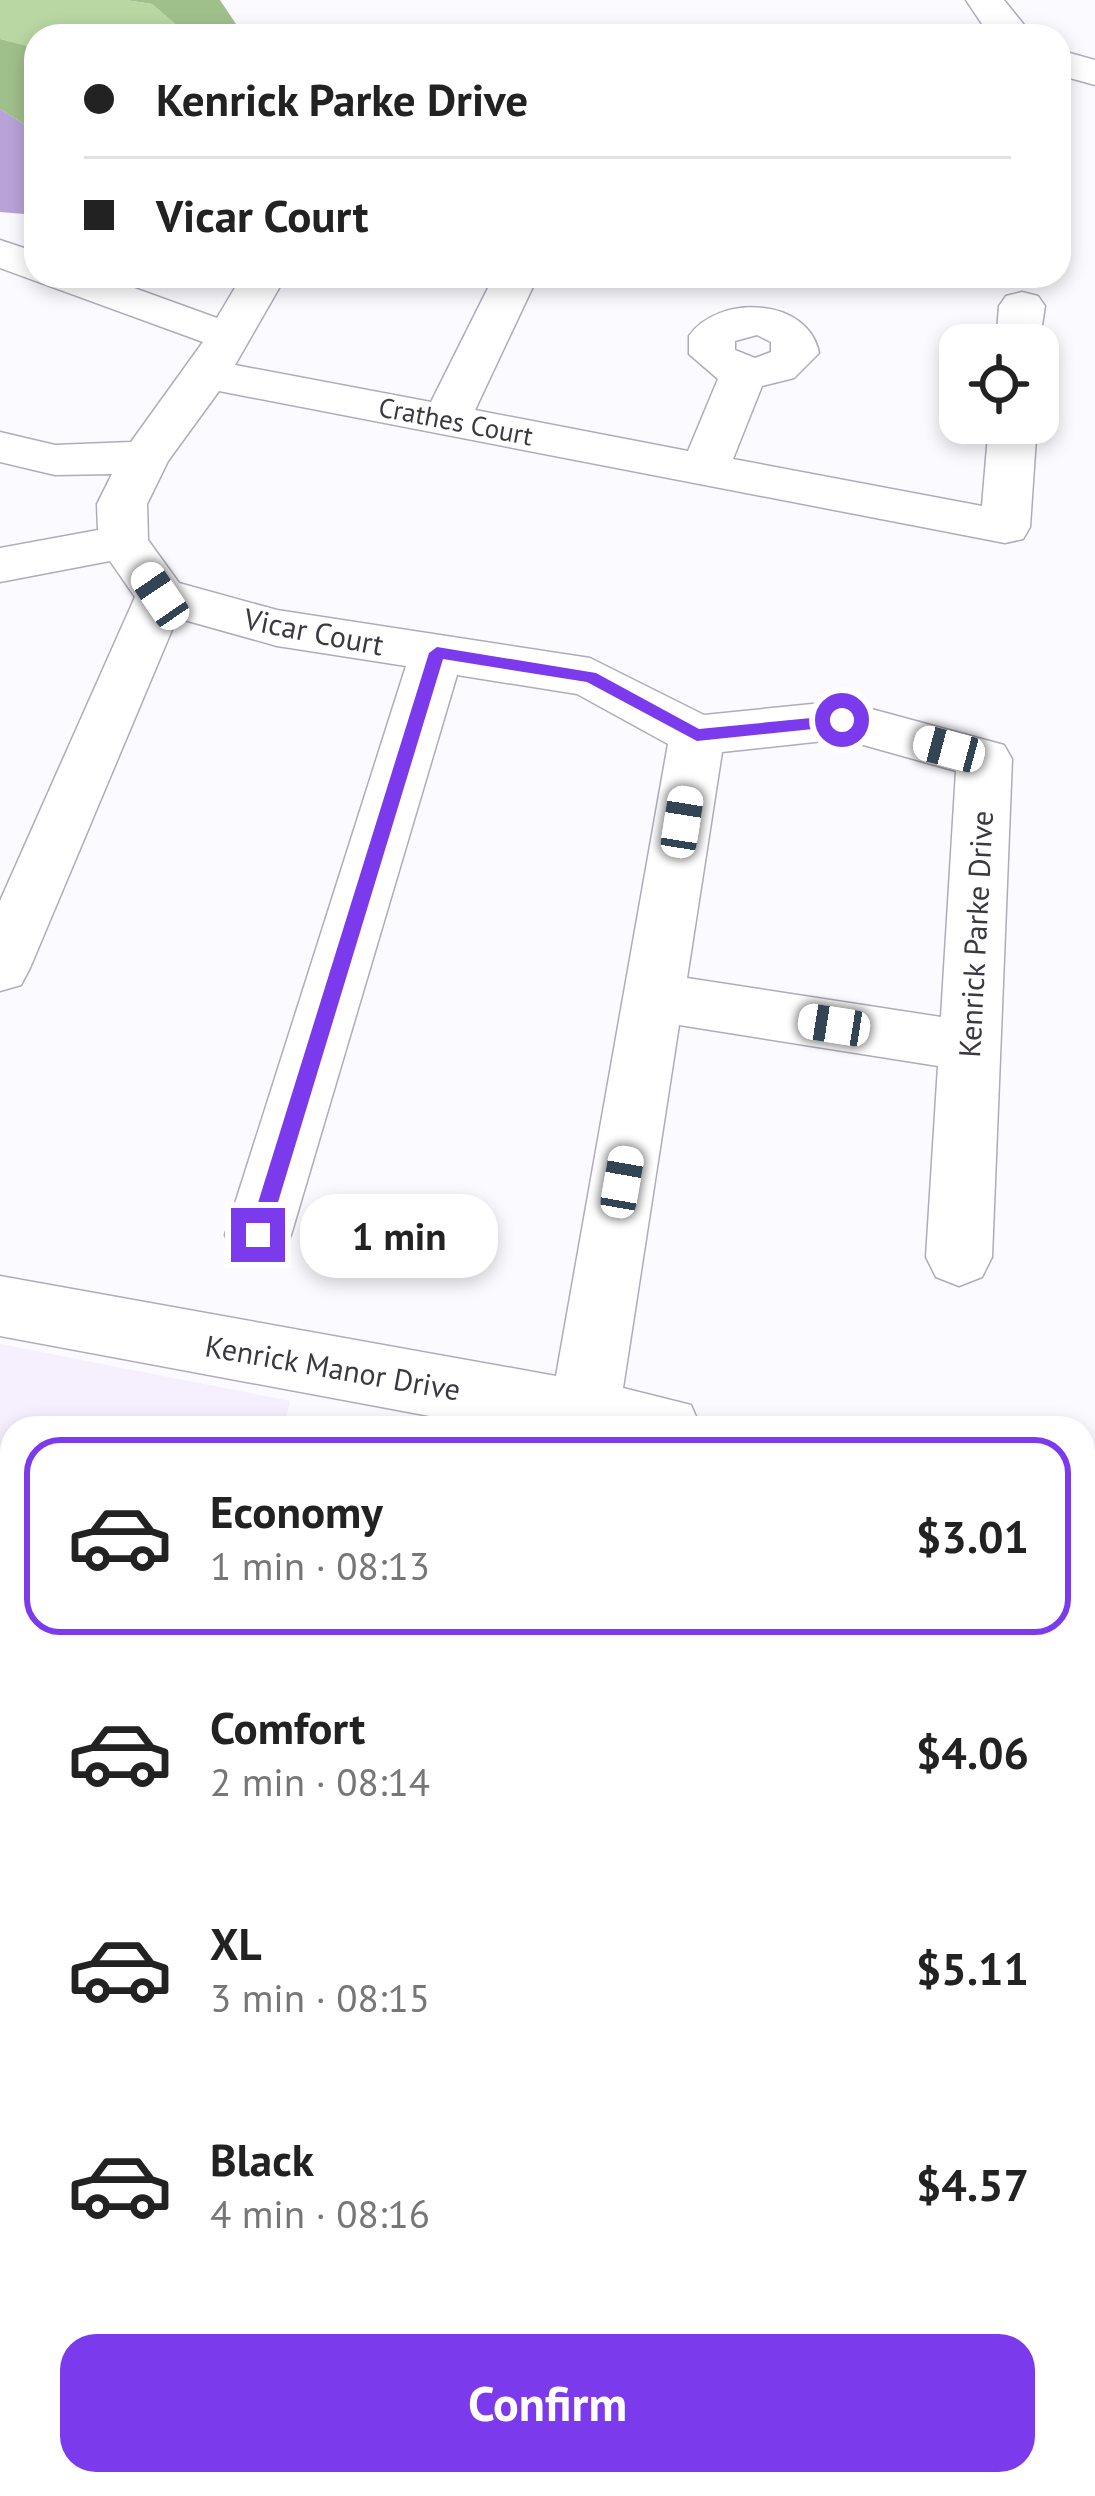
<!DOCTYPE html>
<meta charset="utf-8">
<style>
body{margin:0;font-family:"PT Sans",sans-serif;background:#f2f2f2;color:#222;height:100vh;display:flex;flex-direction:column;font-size:45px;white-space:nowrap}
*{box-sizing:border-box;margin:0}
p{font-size:39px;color:#767676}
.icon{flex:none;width:66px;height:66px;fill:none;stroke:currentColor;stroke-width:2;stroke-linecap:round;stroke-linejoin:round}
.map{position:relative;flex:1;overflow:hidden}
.side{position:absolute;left:0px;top:1416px;width:1095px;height:1080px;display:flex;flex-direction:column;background:#fff;border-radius:36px 36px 0 0;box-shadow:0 6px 18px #0003}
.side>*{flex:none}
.guide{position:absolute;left:24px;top:24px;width:1047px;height:264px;border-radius:36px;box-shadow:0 6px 18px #0003;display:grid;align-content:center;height:264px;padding:0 60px;background:#fff}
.controls{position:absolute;left:939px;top:324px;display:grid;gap:24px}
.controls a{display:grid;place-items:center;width:120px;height:120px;border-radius:24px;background:#fff;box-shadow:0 6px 18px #0003;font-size:60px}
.end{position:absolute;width:54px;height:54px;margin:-27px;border:15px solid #7c3aed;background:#fff;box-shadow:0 0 0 6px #fff}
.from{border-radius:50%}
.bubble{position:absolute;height:84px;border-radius:36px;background:#fff;box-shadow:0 6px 18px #0003;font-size:39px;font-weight:800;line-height:84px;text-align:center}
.car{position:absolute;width:36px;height:72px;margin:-36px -18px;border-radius:15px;box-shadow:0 0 9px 3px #0007;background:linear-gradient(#fff 24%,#345 0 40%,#fff 0 76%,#345 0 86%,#fff 0)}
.guide b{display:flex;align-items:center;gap:42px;height:114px;font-size:45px}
.guide b+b{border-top:3px solid #e0e0e0}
.guide i{width:30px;height:30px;background:#222}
ul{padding:21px 0 0;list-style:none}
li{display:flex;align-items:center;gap:36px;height:198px;margin:0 24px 18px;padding:0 36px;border:6px solid transparent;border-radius:36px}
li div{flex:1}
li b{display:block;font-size:45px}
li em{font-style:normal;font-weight:800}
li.on{border-color:#7c3aed}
li>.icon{width:108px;height:108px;stroke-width:1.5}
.cta{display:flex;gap:24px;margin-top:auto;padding:24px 60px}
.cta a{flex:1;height:138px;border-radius:36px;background:#7c3aed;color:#fff;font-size:48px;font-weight:800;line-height:138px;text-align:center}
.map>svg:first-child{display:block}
.built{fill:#f5effe}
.green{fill:#b8d7a3}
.forest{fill:#a0c08b}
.water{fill:#b9a2d8}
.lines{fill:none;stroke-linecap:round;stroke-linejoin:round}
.minor-casing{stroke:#b1aabb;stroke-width:3}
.minor{fill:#fff;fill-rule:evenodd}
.route{fill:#7c3aed}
.labels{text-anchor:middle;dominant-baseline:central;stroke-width:9;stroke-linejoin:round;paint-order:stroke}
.far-street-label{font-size:27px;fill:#3b383f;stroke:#fff}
.street-label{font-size:30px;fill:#3b383f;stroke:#fff}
</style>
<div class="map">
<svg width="1095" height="2496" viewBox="0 0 1095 2496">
<rect width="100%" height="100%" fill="#fbfafe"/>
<path class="built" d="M0,1344L290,1401L283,1428H12L10,2489L0,2485Z"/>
<path class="green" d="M0,0H126L152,4L179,27L181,36H36V48L0,39Z"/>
<g class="forest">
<path d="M126,0H220L244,36H181L179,27L152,4Z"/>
<path d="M0,39L36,48V132L0,109Z"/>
</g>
<path class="water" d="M0,109L36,132V215L0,212Z"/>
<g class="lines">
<g class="minor-casing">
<g id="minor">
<path d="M966,0H1004L1033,36H990Z"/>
<path d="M1059,50L1095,60V85L1059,75Z"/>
<path d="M0,240L36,252V276H101L217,318L242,276H286L235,365L431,402L494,276H538L475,410L688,451L718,379L689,354V336C718,294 808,297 819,353L794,378L762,386L733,459L982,506L989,423H1037L1030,527L1023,539L1005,543L219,391L168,461L147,504L148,540L179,583L277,610L590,658L704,715L842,701L1004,745L1012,759L992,1257L982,1277L959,1286L936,1277L926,1257L938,1066L679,1025L623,1388L691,1405L701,1428H494L0,1336V1276L556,1376L668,744L577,694L457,675L291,1235L281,1255L258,1263L235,1255L225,1235L406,666L277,646L177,618L30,968L21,985L0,991V901L135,597L110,561L0,582V548L98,530L97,504L112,474L55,475L0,462V432L55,445L131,442L203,342L0,268ZM757,335L771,342V352L755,358L735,350V341ZM842,739L956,771L941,1017L687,978L722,752Z"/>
<path d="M1022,292L1038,296L1045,306L1038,351V345H996L999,306L1006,296Z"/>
<path d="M1083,1473L1095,1475V1543L1083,1541Z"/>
<path d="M0,1506L12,1508V1578L0,1574Z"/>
<path d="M1083,1752L1095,1754V1832L1083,1830Z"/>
<path d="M1083,2331L1095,2333V2423L1083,2421Z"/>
<path d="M28,2484H122L120,2496H26Z"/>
<path d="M632,2484H726L725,2496H631Z"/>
<path d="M738,2484H832L831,2496H737Z"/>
</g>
</g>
<use href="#minor" class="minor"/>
</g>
<path class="route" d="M437,647L596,673L699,729L842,715L850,720L842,726L697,741L587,682L443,659L268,1235L258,1243L248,1235L429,653Z"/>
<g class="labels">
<g class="far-street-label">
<text transform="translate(456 421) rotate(11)">Crathes Court</text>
</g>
<g class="street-label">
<text transform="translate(314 631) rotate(11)">Vicar Court</text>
<text transform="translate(975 934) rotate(-87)">Kenrick Parke Drive</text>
<text transform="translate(333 1367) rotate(10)">Kenrick Manor Drive</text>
</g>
</g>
</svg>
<div class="controls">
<a><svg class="icon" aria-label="locate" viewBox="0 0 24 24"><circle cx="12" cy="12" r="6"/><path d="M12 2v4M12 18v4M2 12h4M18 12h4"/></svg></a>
</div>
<i class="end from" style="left:842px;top:720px"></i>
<i class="end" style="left:258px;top:1235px"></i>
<div class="bubble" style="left:300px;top:1194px;width:198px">1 min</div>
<i class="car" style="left:160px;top:596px;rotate:326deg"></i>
<i class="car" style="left:949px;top:749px;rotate:285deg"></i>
<i class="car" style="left:682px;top:822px;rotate:9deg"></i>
<i class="car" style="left:834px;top:1025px;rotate:279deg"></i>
<i class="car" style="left:622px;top:1182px;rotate:10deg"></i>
<div class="guide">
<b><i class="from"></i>Kenrick Parke Drive</b>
<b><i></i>Vicar Court</b>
</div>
<section class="side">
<ul>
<li class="on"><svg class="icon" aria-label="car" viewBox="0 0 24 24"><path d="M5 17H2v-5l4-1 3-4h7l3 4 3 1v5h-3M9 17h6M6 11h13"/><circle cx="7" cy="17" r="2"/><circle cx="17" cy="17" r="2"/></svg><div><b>Economy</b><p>1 min · 08:13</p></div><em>$3.01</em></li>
<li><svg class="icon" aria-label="car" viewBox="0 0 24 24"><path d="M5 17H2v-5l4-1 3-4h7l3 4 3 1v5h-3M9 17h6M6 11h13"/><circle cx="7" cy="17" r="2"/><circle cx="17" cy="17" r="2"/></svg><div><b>Comfort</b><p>2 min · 08:14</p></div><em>$4.06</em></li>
<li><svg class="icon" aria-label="car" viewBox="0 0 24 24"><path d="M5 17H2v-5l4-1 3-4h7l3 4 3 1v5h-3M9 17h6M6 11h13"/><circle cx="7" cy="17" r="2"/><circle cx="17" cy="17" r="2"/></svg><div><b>XL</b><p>3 min · 08:15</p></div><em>$5.11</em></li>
<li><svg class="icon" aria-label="car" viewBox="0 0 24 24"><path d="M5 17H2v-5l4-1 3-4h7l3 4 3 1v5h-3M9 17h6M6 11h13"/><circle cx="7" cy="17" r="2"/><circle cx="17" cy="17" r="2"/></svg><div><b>Black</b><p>4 min · 08:16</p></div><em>$4.57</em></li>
</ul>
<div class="cta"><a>Confirm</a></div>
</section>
</div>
